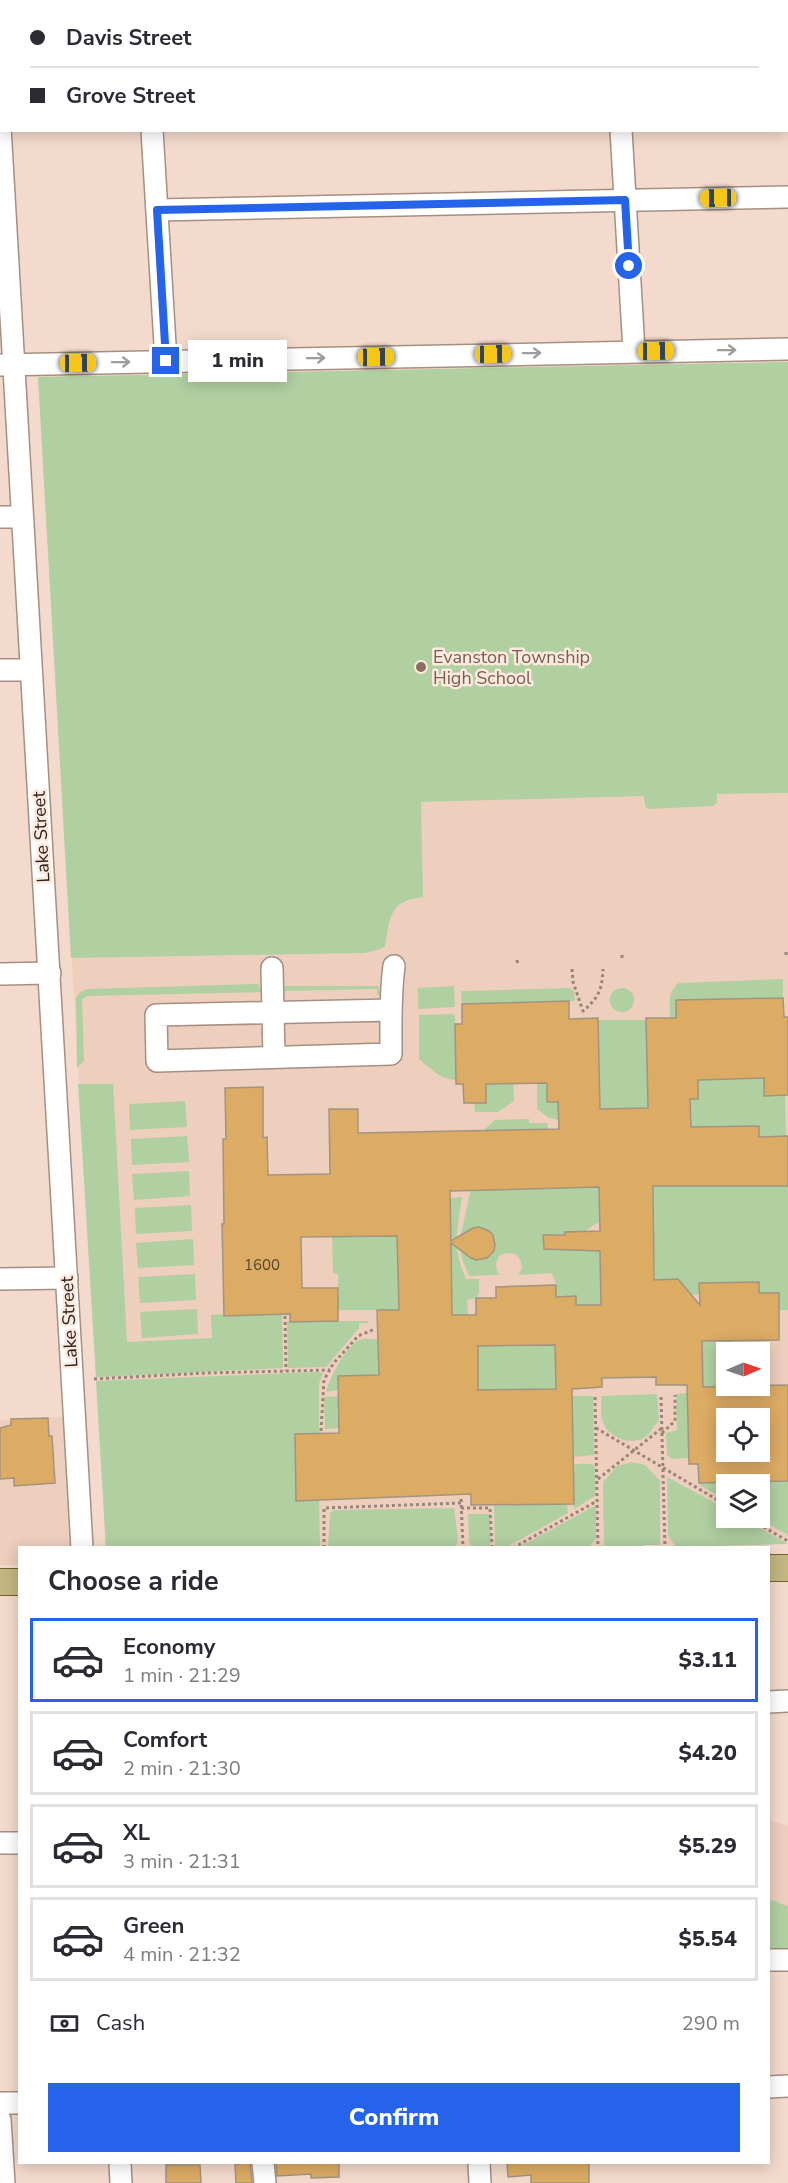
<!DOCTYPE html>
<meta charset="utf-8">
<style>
body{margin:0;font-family:"Nunito Sans",sans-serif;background:#f2f2f3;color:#2b2b33;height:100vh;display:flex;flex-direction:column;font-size:22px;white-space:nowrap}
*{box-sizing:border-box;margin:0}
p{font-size:20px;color:#7c7c81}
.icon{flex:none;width:33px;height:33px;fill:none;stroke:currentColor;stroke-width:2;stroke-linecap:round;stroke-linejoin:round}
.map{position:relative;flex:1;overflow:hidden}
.drawer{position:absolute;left:18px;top:1546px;width:752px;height:618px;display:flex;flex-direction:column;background:#fff;border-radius:0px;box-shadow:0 3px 15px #0003}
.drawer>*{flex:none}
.top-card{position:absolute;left:0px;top:0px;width:789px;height:132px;box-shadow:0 3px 15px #0003;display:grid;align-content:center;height:132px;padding:0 30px;background:#fff}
.needle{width:39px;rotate:88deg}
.controls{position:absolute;left:716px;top:1342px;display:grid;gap:12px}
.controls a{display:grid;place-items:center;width:54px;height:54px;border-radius:0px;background:#fff;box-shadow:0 3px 15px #0003;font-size:30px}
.end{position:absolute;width:27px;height:27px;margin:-14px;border:8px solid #2563eb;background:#fff;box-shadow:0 0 0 3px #fff}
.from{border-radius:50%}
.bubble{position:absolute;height:42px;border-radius:0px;background:#fff;box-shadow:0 3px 15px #0003;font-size:20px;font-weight:800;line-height:42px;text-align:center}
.car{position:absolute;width:18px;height:36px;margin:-18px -9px;border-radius:8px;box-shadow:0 0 4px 2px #0007;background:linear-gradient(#f5c518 24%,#345 0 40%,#f5c518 0 76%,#345 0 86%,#f5c518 0)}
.top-card b{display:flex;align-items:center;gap:21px;height:57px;font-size:22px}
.top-card b+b{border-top:2px solid #e1e1e2}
.top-card i{width:15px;height:15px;background:#2b2b33}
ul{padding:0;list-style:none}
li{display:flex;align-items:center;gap:18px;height:84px;margin:0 12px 9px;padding:0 18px;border:3px solid #e1e1e2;border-radius:0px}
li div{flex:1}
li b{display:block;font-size:22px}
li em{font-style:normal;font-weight:800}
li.current{border-color:#2563eb}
li>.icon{width:54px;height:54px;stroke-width:1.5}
h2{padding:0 30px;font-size:27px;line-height:72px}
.pay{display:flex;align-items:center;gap:15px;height:66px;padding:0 30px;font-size:22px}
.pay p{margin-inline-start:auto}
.action{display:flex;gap:12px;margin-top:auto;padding:12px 30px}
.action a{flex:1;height:69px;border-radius:0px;background:#2563eb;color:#fff;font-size:24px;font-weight:800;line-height:69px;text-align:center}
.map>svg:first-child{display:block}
.built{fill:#eecebc;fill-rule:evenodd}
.green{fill:#b1d0a2}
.building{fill:#dcab64;stroke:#a3947f;stroke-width:1.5;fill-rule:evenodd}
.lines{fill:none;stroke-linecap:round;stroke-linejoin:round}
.minor-casing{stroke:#a68f82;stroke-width:24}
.major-casing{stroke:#756328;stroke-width:28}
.path{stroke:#98867c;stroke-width:3;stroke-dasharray:3 3;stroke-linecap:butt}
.minor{stroke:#fff;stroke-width:21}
.major{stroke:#c4b682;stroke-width:26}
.oneway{stroke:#a09c99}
.route{stroke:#2563eb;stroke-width:8}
.education-dot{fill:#8d6e63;stroke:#fde9dd;stroke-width:2}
.labels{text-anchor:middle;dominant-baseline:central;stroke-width:5;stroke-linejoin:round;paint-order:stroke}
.number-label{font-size:15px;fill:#57442f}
.education-label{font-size:18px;fill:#785e54;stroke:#fde9dd;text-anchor:start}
.street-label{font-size:18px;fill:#2b221d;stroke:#fde9dd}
</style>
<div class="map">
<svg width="788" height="2183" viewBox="0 0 788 2183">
<rect width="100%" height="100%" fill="#f3dacc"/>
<g class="built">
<path d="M788,362V1542L504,1548H106L38,377ZM726,1353H759V1386H726ZM726,1419H759V1452H726ZM726,1485H759V1518H726Z"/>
<path d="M65,1417L71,1548H20L19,1565H0V1420Z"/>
<path d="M768,1819L788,1826V1906L768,1899Z"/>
</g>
<g class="green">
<path d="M788,362V793L717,794V803L713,806L648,809L645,806L644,796L421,802L423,897C389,901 390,917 385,946L380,949L365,953L71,958L38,377Z"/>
<path d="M783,979V998L676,1000V1018H670C670,1005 667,991 679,983Z"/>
<path d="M258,984L262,992L88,996L82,999L84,1061L77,1068L76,998L80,992L87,989Z"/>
<path d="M284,986H378L381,995H377V989L282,991Z"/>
<path d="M454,986L455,1007L418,1009V988Z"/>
<circle cx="622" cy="1000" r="12"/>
<path d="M570,988L574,992L575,1001L462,1004L461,991Z"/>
<path d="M455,1014L456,1080C441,1080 430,1068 419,1059V1015Z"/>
<path d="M598,1020H646L648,1108L600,1109Z"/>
<path d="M764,1078L765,1096L785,1095L786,1142L759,1137L758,1126L699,1127L691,1138L689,1099H698V1080Z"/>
<path d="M513,1083L514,1101L498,1112H475L474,1103H486V1084Z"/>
<path d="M537,1083H547V1102H558V1120L548,1117L537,1109Z"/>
<path d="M78,1084H113L127,1342L212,1338L211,1315L224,1314V1316L282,1314L283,1368L96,1377Z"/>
<path d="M185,1101L187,1127L130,1130L129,1104Z"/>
<path d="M529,1119V1123H547L548,1130L475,1138L495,1120Z"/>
<path d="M187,1136L189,1162L132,1165L131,1139Z"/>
<path d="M189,1171L190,1196L134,1200L132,1174Z"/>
<path d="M653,1180L662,1186H788V1310H779V1293L680,1295L678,1279L654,1282Z"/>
<path d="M599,1187V1222L583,1232L543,1236L544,1249L600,1251L601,1305H576V1296L556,1297V1285L552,1273L518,1275L522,1269C521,1253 513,1251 500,1255C495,1263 495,1267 499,1275L469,1276L462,1259L459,1243L471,1189Z"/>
<path d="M462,1197C457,1231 452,1247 466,1279H479V1292L476,1298L467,1300L468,1315H452L450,1198Z"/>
<path d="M191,1205L192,1231L136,1234L135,1208Z"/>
<path d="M397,1236L399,1310H338V1274L333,1273L332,1237Z"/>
<path d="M193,1239L194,1265L138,1268L136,1243Z"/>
<path d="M195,1274L196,1300L140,1303L138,1277Z"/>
<path d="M197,1309L198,1334L142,1338L140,1312Z"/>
<path d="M287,1321H368V1323H359V1328L326,1367L288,1368Z"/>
<path d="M378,1339L379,1375L338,1376V1390L326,1392C330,1377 345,1348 359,1340C364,1338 372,1339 378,1339Z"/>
<path d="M702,1341H733L734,1353H726V1386L703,1387Z"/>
<path d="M555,1345L556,1389L478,1390L477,1346Z"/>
<path d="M318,1372L323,1373L319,1384V1433L295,1434L297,1501L319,1500L320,1548H106L96,1381Z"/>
<path d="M688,1393L689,1458L672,1459L667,1455L666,1433L677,1430L676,1394Z"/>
<path d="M657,1394L659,1421C654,1425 651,1434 644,1438C627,1446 606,1436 602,1419C600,1412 602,1403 601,1396Z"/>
<path d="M338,1396L339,1428L325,1429L324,1397Z"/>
<path d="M572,1396H593L594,1455L573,1457Z"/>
<path d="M632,1462L645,1465L660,1481V1545H644V1547L604,1548L603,1482L617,1466Z"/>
<path d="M573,1464H592L595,1467V1496L574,1509Z"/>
<path d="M667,1477L726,1509V1518H742L788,1544L676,1547L668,1535Z"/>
<path d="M788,1481V1535L757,1518H759V1485H726V1500L701,1486L699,1483Z"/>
<path d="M567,1504L568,1513L505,1548H495L494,1505Z"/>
<path d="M596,1505V1538L590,1546L518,1548Z"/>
<path d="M454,1508L458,1539L456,1546L453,1548H328L330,1513L334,1510Z"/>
<path d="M468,1514H490L491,1543L488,1548H474L469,1543Z"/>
<path d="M768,1899L788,1906V1953H768Z"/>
</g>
<g class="building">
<path d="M783,998L784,1017H788V1095L764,1096V1078L698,1080V1099H690L691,1127L759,1126V1137L788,1136V1186H653L654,1280L678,1279L700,1305L699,1283L759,1282V1293H779V1340L702,1341L703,1387L788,1385V1481L699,1483L698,1464H689L687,1385H656V1377L602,1378V1387L572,1389L574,1504L471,1505V1494L296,1501L295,1434L339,1433L338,1376L379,1375L377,1310H399L397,1236L301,1237L302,1288H338V1321L290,1322V1314L224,1316L222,1224H224L223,1139H226L225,1088L263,1087V1138L267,1137L268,1175L330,1174L329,1109H358V1133L559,1129L558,1102H547V1083L486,1084V1103H464L463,1084H456L455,1024H462V1004L569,1001V1019L598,1018L600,1109L648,1108L646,1018H676V1000ZM599,1187L600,1231L565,1232V1235H543L544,1249L600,1251L601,1305H576V1296L556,1297V1285L496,1287V1298H476V1315H452L451,1243L471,1258L476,1260L487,1258L494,1251L495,1245L493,1235L489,1231L479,1227L473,1228L451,1241L450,1191ZM555,1345L556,1389L478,1390V1346ZM726,1419H759V1452H726Z"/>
<path d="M48,1418L49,1436H52L55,1483L14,1486V1478L0,1479V1428L11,1425V1419Z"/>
<path d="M250,2163L252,2183H236L235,2164Z"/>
<path d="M276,2163H339V2177L311,2178V2174L277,2176Z"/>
<path d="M507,2163H589V2183H531V2175L508,2177Z"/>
<path d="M166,2165H200L201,2183H166Z"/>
</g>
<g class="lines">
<g class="minor-casing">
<g id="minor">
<path d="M145,0V2"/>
<path d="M614,0V2"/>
<path d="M0,61H2"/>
<path d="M0,126L82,1548"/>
<path d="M152,130L166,361"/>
<path d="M621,130L634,351"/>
<path d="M157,210L788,197"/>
<path d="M1,365L788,349"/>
<path d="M0,517H22"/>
<path d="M0,670H31"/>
<path d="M272,968L274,1057"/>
<path d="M0,974L50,973"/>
<path d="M391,1010L156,1015L157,1061L391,1054C391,1024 390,995 394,966"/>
<path d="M0,1279L67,1278"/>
<path d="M768,1702L788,1701"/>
<path d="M0,1843H20"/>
<path d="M768,1960H788"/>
<path d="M768,2087L788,2086"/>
<path d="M0,2103H20"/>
<path d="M0,2119L4,2183"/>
<path d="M120,2163L121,2183"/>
<path d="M263,2163L265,2183"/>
<path d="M479,2163L480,2183"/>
</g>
</g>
<g class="major-casing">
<g id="major">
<path d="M768,1568H788"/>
<path d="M0,1582H20"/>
</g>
</g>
<g class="path">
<path d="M786,952V957"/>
<path d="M622,955V961"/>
<path d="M517,960L518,965"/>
<path d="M572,969L573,982L583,1011C599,997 602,990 603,969"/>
<path d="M285,1316L286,1371"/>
<path d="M94,1379L205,1373L330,1370"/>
<path d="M595,1397L598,1548"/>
<path d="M661,1397L665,1548"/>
<path d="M596,1428L726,1505"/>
<path d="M321,1431L324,1380L333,1364L358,1336L375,1329"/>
<path d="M662,1433L675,1421V1395"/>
<path d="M598,1479L662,1428"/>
<path d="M461,1499L463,1548"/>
<path d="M461,1508H490L492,1548"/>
<path d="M748,1518L788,1541"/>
<path d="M324,1548V1508L461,1503"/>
<path d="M513,1548L597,1501"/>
</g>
<use href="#minor" class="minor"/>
<use href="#major" class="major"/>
</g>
<defs><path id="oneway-shaft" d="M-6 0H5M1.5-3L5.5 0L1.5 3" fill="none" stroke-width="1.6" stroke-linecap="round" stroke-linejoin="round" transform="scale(1.5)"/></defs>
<g class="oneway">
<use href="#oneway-shaft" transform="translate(727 350) rotate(-1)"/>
<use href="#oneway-shaft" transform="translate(532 353) rotate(-1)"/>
<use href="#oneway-shaft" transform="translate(316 358) rotate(-1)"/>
<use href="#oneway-shaft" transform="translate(121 362) rotate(-1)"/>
</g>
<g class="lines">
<path class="route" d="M166,361L157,210L625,200L629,266"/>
</g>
<circle class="education-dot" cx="421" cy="667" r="6"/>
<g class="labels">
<g class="number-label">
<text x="262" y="1265">1600</text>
</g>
<g class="education-label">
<text x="433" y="657">Evanston Township<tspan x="433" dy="21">High School</tspan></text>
</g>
<g class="street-label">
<text transform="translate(41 837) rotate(-93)">Lake Street</text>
<text transform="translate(69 1322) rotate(-93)">Lake Street</text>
</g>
</g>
</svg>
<div class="controls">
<a><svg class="needle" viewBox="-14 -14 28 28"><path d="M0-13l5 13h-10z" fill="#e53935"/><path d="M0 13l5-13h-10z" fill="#7c7c81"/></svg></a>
<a><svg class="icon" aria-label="locate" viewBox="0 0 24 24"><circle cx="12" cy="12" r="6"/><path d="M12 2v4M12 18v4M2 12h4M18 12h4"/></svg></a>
<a><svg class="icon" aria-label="layers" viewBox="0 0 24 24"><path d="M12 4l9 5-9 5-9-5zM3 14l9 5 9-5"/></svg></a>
</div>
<i class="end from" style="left:629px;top:266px"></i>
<i class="end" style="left:166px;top:361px"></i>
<div class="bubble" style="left:188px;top:340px;width:99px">1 min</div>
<i class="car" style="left:718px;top:198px;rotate:269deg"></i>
<i class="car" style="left:656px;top:351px;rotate:89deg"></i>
<i class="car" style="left:493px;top:354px;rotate:89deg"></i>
<i class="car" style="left:376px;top:357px;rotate:89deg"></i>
<i class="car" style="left:78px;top:363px;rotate:89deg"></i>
<div class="top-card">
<b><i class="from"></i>Davis Street</b>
<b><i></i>Grove Street</b>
</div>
<section class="drawer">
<h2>Choose a ride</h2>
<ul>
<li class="current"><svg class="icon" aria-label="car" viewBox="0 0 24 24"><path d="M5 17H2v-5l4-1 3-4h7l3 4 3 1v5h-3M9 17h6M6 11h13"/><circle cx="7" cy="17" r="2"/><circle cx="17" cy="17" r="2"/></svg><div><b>Economy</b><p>1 min · 21:29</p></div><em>$3.11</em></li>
<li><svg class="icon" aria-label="car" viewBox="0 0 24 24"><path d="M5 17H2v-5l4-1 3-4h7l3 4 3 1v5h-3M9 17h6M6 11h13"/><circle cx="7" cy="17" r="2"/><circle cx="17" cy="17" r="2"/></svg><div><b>Comfort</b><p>2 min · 21:30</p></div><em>$4.20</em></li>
<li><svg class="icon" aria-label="car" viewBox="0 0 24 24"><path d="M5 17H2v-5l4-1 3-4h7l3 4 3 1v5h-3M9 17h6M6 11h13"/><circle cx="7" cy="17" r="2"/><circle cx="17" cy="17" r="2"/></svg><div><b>XL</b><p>3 min · 21:31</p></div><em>$5.29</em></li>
<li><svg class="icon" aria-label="car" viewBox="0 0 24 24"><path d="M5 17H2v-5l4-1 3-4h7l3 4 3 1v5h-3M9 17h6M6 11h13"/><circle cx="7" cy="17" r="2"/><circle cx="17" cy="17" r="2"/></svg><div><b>Green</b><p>4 min · 21:32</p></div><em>$5.54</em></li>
</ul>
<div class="pay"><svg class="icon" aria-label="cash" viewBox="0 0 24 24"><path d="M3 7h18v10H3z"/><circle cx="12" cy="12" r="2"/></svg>Cash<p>290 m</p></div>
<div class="action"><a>Confirm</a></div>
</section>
</div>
